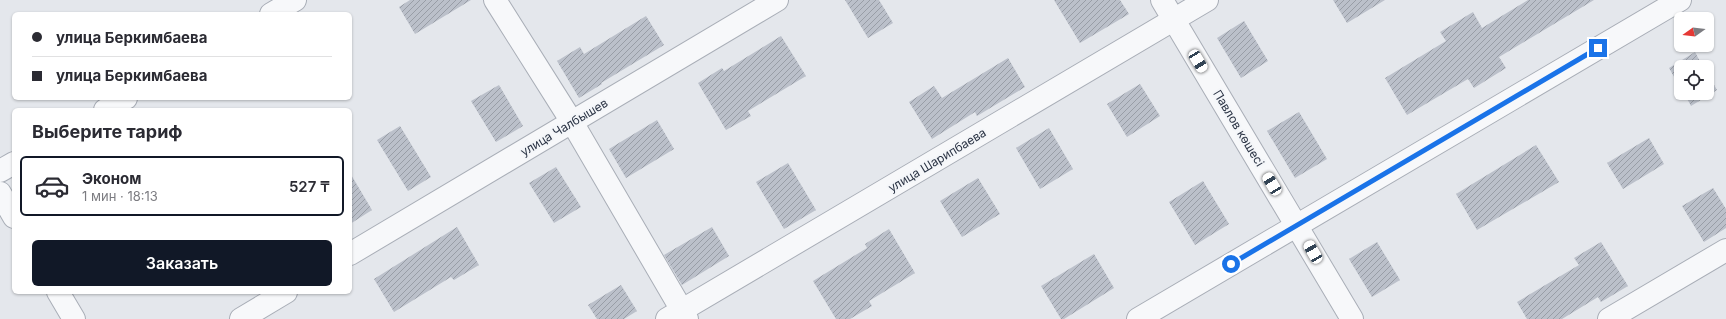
<!DOCTYPE html>
<html lang="ru">
<meta charset="utf-8">
<style>
body{margin:0;font-family:Inter,sans-serif;background:#f2f2f3;color:#2b2b33;height:100vh;display:flex;flex-direction:column;font-size:15px;white-space:nowrap}
*{box-sizing:border-box;margin:0}
p{font-size:13px;color:#7c7c81}
.icon{flex:none;width:22px;height:22px;fill:none;stroke:currentColor;stroke-width:2;stroke-linecap:round;stroke-linejoin:round}
.map{position:relative;flex:1;overflow:hidden}
.side{position:absolute;left:12px;top:108px;width:340px;height:186px;display:flex;flex-direction:column;background:#fff;border-radius:6px;box-shadow:0 1px 3px #0004}
.side>*{flex:none}
.guide{position:absolute;left:12px;top:12px;width:340px;height:88px;border-radius:6px;box-shadow:0 1px 3px #0004;display:grid;align-content:center;height:88px;padding:0 20px;background:#fff}
.needle{width:26px;rotate:256deg}
.controls{position:absolute;left:1674px;top:12px;display:grid;gap:8px}
.controls a{display:grid;place-items:center;width:40px;height:40px;border-radius:6px;background:#fff;box-shadow:0 1px 3px #0004;font-size:20px}
.end{position:absolute;width:18px;height:18px;margin:-9px;border:5px solid #1a73e8;background:#fff;box-shadow:0 0 0 2px #fff}
.from{border-radius:50%}
.car{position:absolute;width:12px;height:24px;margin:-12px -6px;border-radius:5px;box-shadow:0 0 3px 1px #0007;background:linear-gradient(#fff 24%,#345 0 40%,#fff 0 76%,#345 0 86%,#fff 0)}
.guide b{display:flex;align-items:center;gap:14px;height:38px;font-size:15px}
.guide b+b{border-top:1px solid #e1e1e2}
.guide i{width:10px;height:10px;background:#2b2b33}
ul{padding:0;list-style:none}
li{display:flex;align-items:center;gap:12px;height:60px;margin:0 8px 6px;padding:0 12px;border:2px solid transparent;border-radius:6px}
li div{flex:1}
li b{display:block;font-size:15px}
li em{font-style:normal;font-weight:600}
li.current{border-color:#111827}
li>.icon{width:36px;height:36px;stroke-width:1.5}
h2{padding:0 20px;font-size:18px;line-height:48px}
.action{display:flex;gap:8px;margin-top:auto;padding:8px 20px}
.action a{flex:1;height:46px;border-radius:6px;background:#111827;color:#fff;font-size:16px;font-weight:600;line-height:46px;text-align:center}
.map>svg:first-child{display:block}
.building{fill:url(#building-hatch)}
.lines{fill:none;stroke-linecap:round;stroke-linejoin:round}
.minor-casing{stroke:#a9aeb7;stroke-width:24}
.minor{stroke:#f7f8fa;stroke-width:22}
.route{stroke:#1a73e8;stroke-width:5}
.labels{text-anchor:middle;dominant-baseline:central;stroke-width:4;stroke-linejoin:round;paint-order:stroke}
.street-label{font-size:12px;fill:#2b3445;stroke:#f4f6f9}
</style>
<div class="map">
<svg width="1726" height="319" viewBox="0 0 1726 319">
<defs>
<pattern id="building-hatch" width="6" height="6" patternUnits="userSpaceOnUse"><rect width="6" height="6" fill="#bbc0ca"/><path d="M-1 1l2-2M0 6l6-6M5 7l2-2" fill="none" stroke="#989da6"/></pattern>
</defs>
<rect width="100%" height="100%" fill="#e4e7ec"/>
<g class="building">
<path d="M410,0H471L415,34L399,7Z"/>
<path d="M845,0H879L893,23L868,38Z"/>
<path d="M1054,0H1120L1129,14L1080,43Z"/>
<path d="M1333,0H1385L1347,23Z"/>
<path d="M1528,0H1594L1499,57L1506,68L1474,88L1468,79L1407,115L1385,78L1446,41L1440,32L1473,12L1482,28Z"/>
<path d="M646,16L664,45L601,83L602,84L579,98L557,61L580,47L584,54Z"/>
<path d="M1244,21L1268,61L1241,78L1217,38Z"/>
<path d="M781,36L806,76L748,111L751,116L726,130L698,83L722,68L724,71Z"/>
<path d="M1695,52L1703,67H1681V89L1669,68Z"/>
<path d="M1008,58L1025,87L977,116L975,112L932,139L909,102L934,86L942,98Z"/>
<path d="M1707,73L1717,90L1691,106L1684,93H1707Z"/>
<path d="M1140,84L1160,116L1127,137L1107,104Z"/>
<path d="M499,85L523,126L496,142L471,101Z"/>
<path d="M1299,112L1327,159L1295,178L1267,131Z"/>
<path d="M657,120L674,149L626,178L609,149Z"/>
<path d="M400,126L431,177L408,191L377,140Z"/>
<path d="M1049,128L1073,169L1040,189L1016,148Z"/>
<path d="M1649,138L1664,164L1623,189L1607,163Z"/>
<path d="M1536,145L1559,182L1477,230L1456,194Z"/>
<path d="M788,163L816,210L784,229L756,182Z"/>
<path d="M556,167L581,207L554,223L529,183Z"/>
<path d="M350,173L372,210L350,224Z"/>
<path d="M978,178L1000,214L962,237L940,201Z"/>
<path d="M1203,181L1229,224L1195,245L1169,202Z"/>
<path d="M1713,188L1726,209V228L1704,242L1682,206Z"/>
<path d="M457,227L479,265L454,280L451,277L394,312L374,279Z"/>
<path d="M712,227L729,256L682,285L664,255Z"/>
<path d="M889,229L915,273L869,301L872,306L850,319H836L813,281L867,248L865,244Z"/>
<path d="M1377,242L1400,280L1372,297L1349,259Z"/>
<path d="M1601,242L1628,286L1601,302L1598,297L1562,319H1527L1517,302L1579,265L1574,258Z"/>
<path d="M1094,254L1114,288L1064,319H1061L1041,286Z"/>
<path d="M621,285L637,311L624,319H597L588,305Z"/>
</g>
<g class="lines">
<g class="minor-casing">
<g id="minor">
<path d="M495,0L572,122L687,319"/>
<path d="M1162,0L1352,319"/>
<path d="M271,14L295,0"/>
<path d="M105,110L126,98"/>
<path d="M0,171L14,163"/>
<path d="M0,193L14,217"/>
<path d="M350,254L777,0"/>
<path d="M58,292L74,319"/>
<path d="M241,319L286,292"/>
<path d="M667,319L1207,0"/>
<path d="M1138,319L1680,0"/>
<path d="M1609,319L1726,250"/>
</g>
</g>
<use href="#minor" class="minor"/>
</g>
<g class="lines">
<path class="route" d="M1231,264L1598,48"/>
</g>
<g class="labels">
<g class="street-label">
<text transform="translate(564 127) rotate(-31)">улица Чалбышев</text>
<text transform="translate(1239 128) rotate(59)">Павлов көшесі</text>
<text transform="translate(937 160) rotate(-31)">улица Шарипбаева</text>
</g>
</g>
</svg>
<div class="controls">
<a><svg class="needle" viewBox="-14 -14 28 28"><path d="M0-13l5 13h-10z" fill="#e53935"/><path d="M0 13l5-13h-10z" fill="#7c7c81"/></svg></a>
<a><svg class="icon" aria-label="locate" viewBox="0 0 24 24"><circle cx="12" cy="12" r="6"/><path d="M12 2v4M12 18v4M2 12h4M18 12h4"/></svg></a>
</div>
<i class="end from" style="left:1231px;top:264px"></i>
<i class="end" style="left:1598px;top:48px"></i>
<i class="car" style="left:1198px;top:61px;rotate:149deg"></i>
<i class="car" style="left:1272px;top:184px;rotate:329deg"></i>
<i class="car" style="left:1313px;top:252px;rotate:330deg"></i>
<div class="guide">
<b><i class="from"></i>улица Беркимбаева</b>
<b><i></i>улица Беркимбаева</b>
</div>
<section class="side">
<h2>Выберите тариф</h2>
<ul>
<li class="current"><svg class="icon" aria-label="car" viewBox="0 0 24 24"><path d="M5 17H2v-5l4-1 3-4h7l3 4 3 1v5h-3M9 17h6M6 11h13"/><circle cx="7" cy="17" r="2"/><circle cx="17" cy="17" r="2"/></svg><div><b>Эконом</b><p>1 мин · 18:13</p></div><em>527 ₸</em></li>
</ul>
<div class="action"><a>Заказать</a></div>
</section>
</div>
